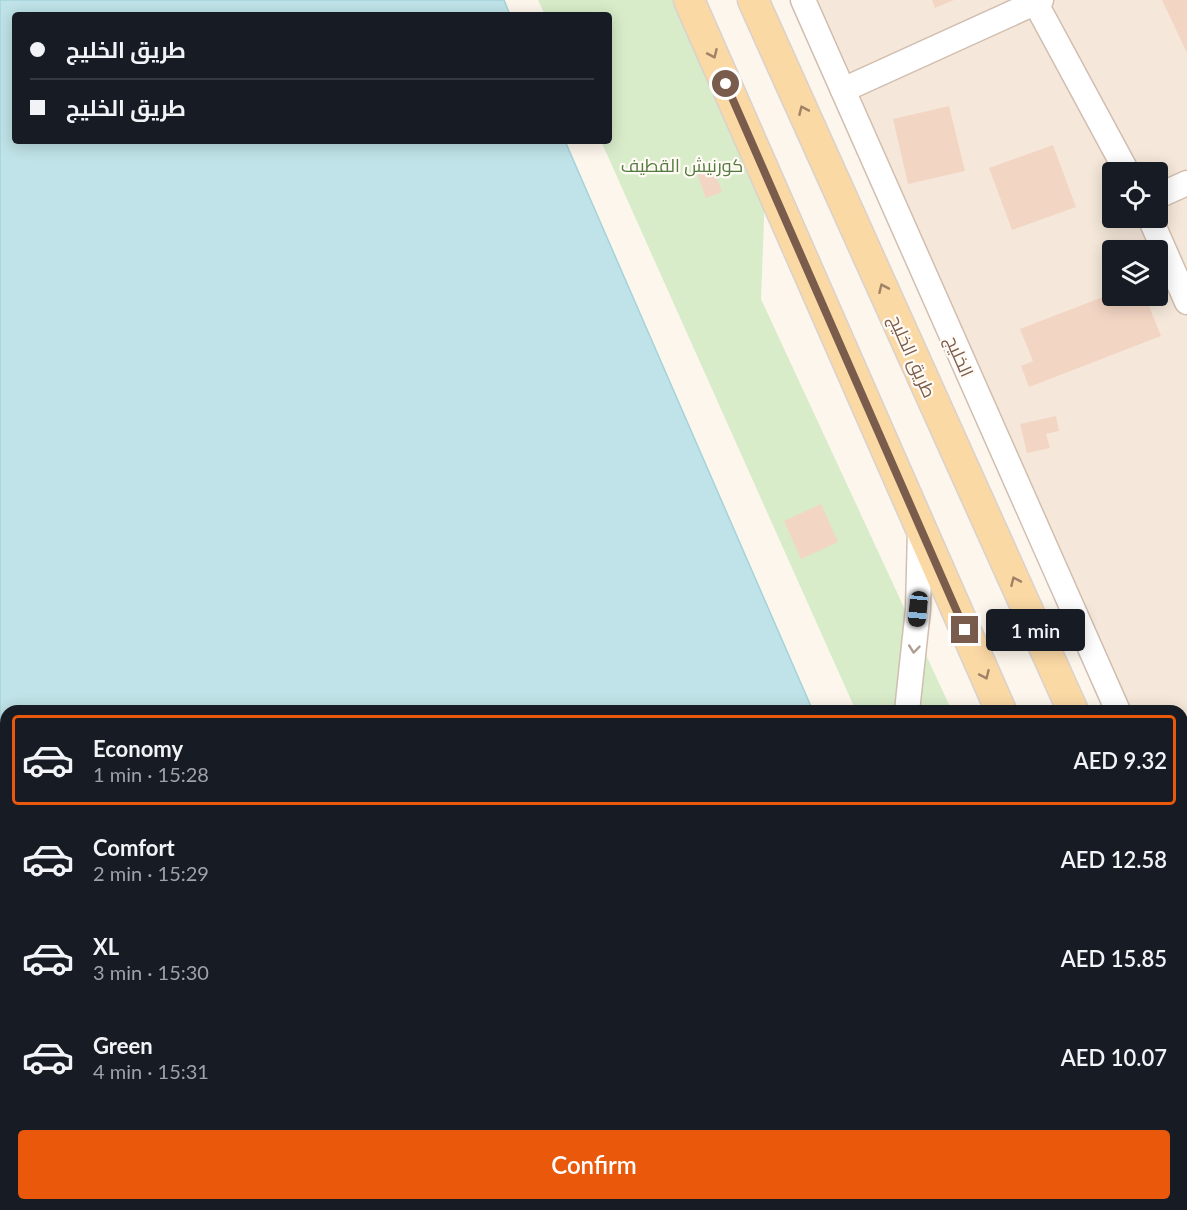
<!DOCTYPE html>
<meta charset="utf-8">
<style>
body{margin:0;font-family:Lato,Cairo,sans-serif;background:#242831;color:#f1f3f6;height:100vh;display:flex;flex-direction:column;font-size:22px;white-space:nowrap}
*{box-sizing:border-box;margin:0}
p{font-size:20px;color:#9ea1a6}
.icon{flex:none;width:33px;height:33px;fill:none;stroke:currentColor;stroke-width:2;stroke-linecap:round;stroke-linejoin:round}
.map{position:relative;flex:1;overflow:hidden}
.sheet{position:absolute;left:0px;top:705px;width:1188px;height:506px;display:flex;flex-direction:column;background:#171b24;border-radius:18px 18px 0 0;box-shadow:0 3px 15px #0003}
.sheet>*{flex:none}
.banner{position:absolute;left:12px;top:12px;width:600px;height:132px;border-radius:6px;box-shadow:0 3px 15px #0003;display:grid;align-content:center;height:132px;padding:0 18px;background:#171b24}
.tools{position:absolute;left:1102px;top:162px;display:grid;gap:12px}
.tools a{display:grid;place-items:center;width:66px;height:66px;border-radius:6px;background:#171b24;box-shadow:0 3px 15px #0003;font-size:30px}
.end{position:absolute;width:27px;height:27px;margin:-14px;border:8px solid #7a5c4d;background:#fff;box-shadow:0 0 0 3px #fff}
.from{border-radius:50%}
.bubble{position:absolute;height:42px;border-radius:6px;background:#171b24;box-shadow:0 3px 15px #0003;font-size:20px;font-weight:600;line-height:42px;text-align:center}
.car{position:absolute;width:18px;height:36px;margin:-18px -9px;border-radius:8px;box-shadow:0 0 4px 2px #0007;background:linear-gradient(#222 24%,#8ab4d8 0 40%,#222 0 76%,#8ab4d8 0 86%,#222 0)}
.banner b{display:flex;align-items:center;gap:21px;height:57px;font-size:22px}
.banner b+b{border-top:2px solid #363941}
.banner i{width:15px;height:15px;background:#f1f3f6}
ul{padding:10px 0 0;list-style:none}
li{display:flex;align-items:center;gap:18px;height:90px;margin:0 12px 9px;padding:0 6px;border:3px solid transparent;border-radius:6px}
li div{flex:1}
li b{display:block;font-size:22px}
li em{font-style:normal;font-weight:600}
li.current{border-color:#ea580c}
li>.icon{width:54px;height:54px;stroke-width:1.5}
.cta{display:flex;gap:12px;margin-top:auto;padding:12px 18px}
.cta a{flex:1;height:69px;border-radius:6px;background:#ea580c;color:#fff;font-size:24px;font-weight:600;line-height:69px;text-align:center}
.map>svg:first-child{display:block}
.residential{fill:#f5e8da;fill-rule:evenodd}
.green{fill:#d8ecc9}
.water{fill:#bfe3e8;stroke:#a5d3da;stroke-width:1.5}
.building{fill:#f3d5c3}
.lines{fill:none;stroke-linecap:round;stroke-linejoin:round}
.minor-casing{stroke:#d1beb0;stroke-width:27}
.major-casing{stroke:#dad1cd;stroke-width:33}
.minor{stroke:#fff;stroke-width:24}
.major{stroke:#fbd9a5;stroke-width:30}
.oneway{stroke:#a18267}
.oneway2{stroke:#af9d94}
.route{stroke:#7a5c4d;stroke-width:8}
.labels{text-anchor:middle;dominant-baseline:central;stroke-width:4.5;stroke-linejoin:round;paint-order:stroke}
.park-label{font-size:18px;fill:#537a41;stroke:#fffaf3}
.street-label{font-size:18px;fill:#7a5c4d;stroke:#fffaf3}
</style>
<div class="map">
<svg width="1187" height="1210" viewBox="0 0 1187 1210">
<rect width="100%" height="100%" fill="#fdf6ec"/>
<path class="residential" d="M805,0H1187V864L1182,853V711H1119ZM1113,172H1158V218H1113ZM1113,250H1158V296H1113Z"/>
<path class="green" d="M538,0H679L765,194L761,299L952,711H856L601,141H609V15H545Z"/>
<g class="water">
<path d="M0,0H504L510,15H15V141H565L813,711H6V1006L0,1003Z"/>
<path d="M0,1133L6,1135V1204H251L283,1210H0Z"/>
</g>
<g class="building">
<path d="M932,0H954L935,8Z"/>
<path d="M1162,0H1187V53Z"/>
<path d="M949,106L965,171L908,184L893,119Z"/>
<path d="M1053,145L1076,207L1012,230L989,168Z"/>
<path d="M713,168L722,192L706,198L697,174Z"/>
<path d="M1113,293V296L1119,297L1145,296L1161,336L1029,387L1021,366L1033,361L1020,329Z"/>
<path d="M1056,416L1059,431L1046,434L1050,448L1027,453L1020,424Z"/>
<path d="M821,504L838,542L801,559L784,521Z"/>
</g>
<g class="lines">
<g class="minor-casing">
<g id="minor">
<path d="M803,0L1118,711"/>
<path d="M1034,0L1127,172"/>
<path d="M843,90L1041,0"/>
<path d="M1158,196L1187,183"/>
<path d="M1150,218L1187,302"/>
<path d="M907,711L918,609L920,530"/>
<path d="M1182,852L1187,863"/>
<path d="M0,1033L6,1036"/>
<path d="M0,1087L6,1089"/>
<path d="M618,1204H655"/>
<path d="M979,1204L986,1210"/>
</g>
</g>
<g class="major-casing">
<g id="major">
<path d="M689,0L1001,711"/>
<path d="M753,0L1073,711"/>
<path d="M1182,953L1187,964"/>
<path d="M1182,1139L1187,1150"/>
</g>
</g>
<use href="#minor" class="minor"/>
<use href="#major" class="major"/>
</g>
<defs><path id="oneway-chevron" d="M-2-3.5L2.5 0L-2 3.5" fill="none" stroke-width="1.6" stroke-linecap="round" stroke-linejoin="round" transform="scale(1.5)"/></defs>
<g class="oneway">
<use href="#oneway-chevron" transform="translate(713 54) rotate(66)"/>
<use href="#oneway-chevron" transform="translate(803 110) rotate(-114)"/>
<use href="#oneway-chevron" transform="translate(883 288) rotate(-114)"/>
<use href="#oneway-chevron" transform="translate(1015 581) rotate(-114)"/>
<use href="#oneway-chevron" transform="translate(985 675) rotate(66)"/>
</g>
<use class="oneway2" href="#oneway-chevron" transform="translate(914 649) rotate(96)"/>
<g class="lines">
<path class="route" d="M726,84L965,630"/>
</g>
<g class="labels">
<g class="park-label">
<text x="682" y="165">كورنيش القطيف</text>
</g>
<g class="street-label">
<text transform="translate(913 356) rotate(66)">طريق الخليج</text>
<text transform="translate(960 356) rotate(66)">الخليج</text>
</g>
</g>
</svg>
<div class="tools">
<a><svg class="icon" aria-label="locate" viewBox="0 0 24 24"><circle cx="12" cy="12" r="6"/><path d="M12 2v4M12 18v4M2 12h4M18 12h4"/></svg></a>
<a><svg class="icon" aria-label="layers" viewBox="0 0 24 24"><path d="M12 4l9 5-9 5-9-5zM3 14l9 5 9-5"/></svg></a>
</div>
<i class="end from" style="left:726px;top:84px"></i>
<i class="end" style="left:965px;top:630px"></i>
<div class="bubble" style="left:986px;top:609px;width:99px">1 min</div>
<i class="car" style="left:918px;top:609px;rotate:186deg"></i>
<div class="banner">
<b><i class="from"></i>طريق الخليج</b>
<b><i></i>طريق الخليج</b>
</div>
<section class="sheet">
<ul>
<li class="current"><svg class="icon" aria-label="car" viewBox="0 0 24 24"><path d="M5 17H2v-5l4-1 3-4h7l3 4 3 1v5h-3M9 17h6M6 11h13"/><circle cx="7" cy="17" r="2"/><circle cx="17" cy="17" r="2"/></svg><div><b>Economy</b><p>1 min · 15:28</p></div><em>AED 9.32</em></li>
<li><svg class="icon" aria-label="car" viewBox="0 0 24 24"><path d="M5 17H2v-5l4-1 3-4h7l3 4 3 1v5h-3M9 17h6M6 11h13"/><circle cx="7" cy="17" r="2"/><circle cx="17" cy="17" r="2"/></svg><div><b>Comfort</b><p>2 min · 15:29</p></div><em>AED 12.58</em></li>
<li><svg class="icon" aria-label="car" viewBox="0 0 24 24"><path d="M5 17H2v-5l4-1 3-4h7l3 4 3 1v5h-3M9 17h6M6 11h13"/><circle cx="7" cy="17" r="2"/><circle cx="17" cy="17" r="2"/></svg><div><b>XL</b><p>3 min · 15:30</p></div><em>AED 15.85</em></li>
<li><svg class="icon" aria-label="car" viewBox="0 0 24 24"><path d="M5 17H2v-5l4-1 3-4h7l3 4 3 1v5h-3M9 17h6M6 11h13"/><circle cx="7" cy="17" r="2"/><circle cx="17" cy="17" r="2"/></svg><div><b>Green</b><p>4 min · 15:31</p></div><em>AED 10.07</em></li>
</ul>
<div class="cta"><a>Confirm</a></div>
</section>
</div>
